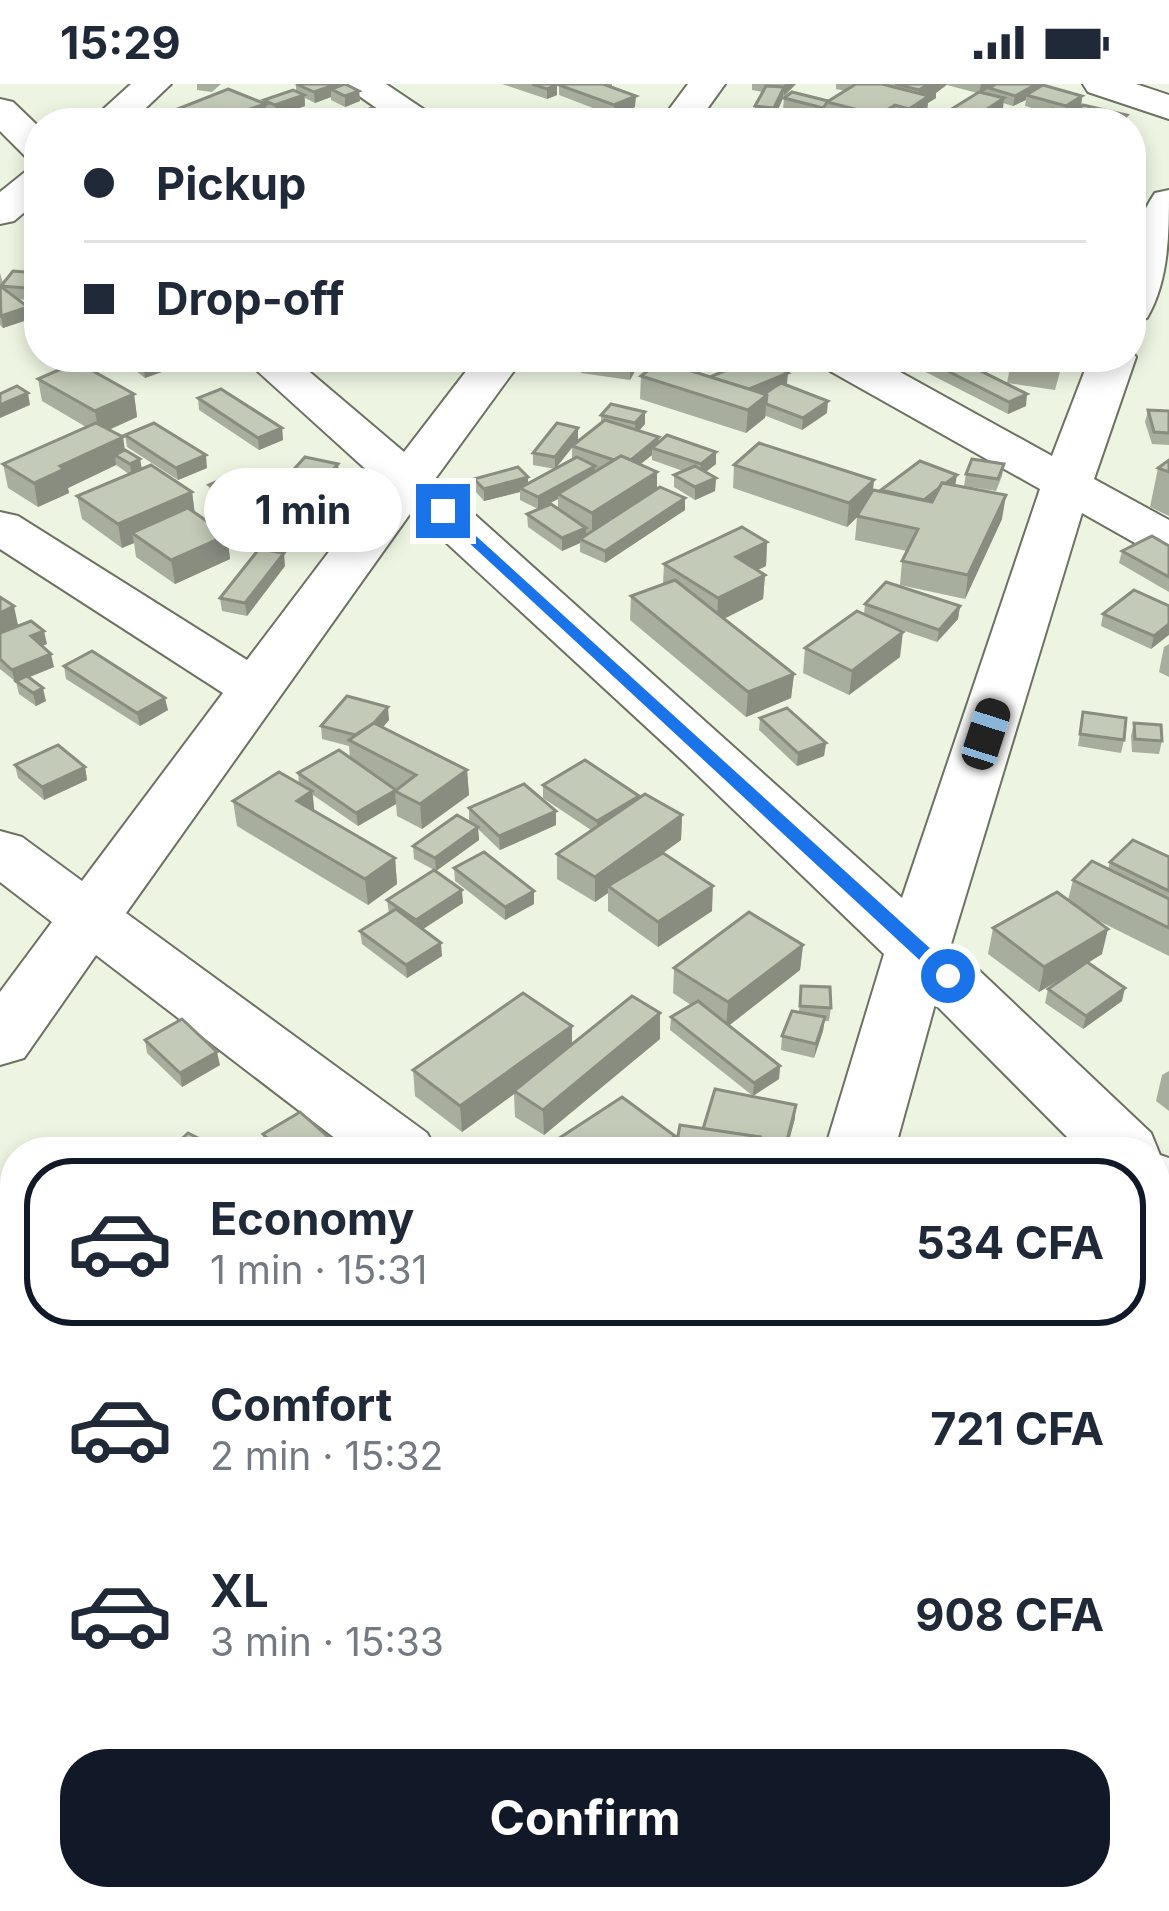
<!DOCTYPE html>
<meta charset="utf-8">
<style>
body{margin:0;font-family:Inter,sans-serif;background:#f6f6f7;color:#1f2937;height:100vh;display:flex;flex-direction:column;font-size:45px;white-space:nowrap}
*{box-sizing:border-box;margin:0}
p{font-size:39px;color:#747a83}
.icon{flex:none;width:66px;height:66px;fill:none;stroke:currentColor;stroke-width:2;stroke-linecap:round;stroke-linejoin:round}
.map{position:relative;flex:1;overflow:hidden}
.panel{position:absolute;left:0px;top:1053px;width:1170px;height:774px;display:flex;flex-direction:column;background:#fff;border-radius:48px 48px 0 0;box-shadow:0 6px 18px #0003}
.panel>*{flex:none}
.guide{position:absolute;left:24px;top:24px;width:1122px;height:264px;border-radius:48px;box-shadow:0 6px 18px #0003;display:grid;align-content:center;height:264px;padding:0 60px;background:#fff}
.end{position:absolute;width:54px;height:54px;margin:-27px;border:15px solid #1a73e8;background:#fff;box-shadow:0 0 0 6px #fff}
.from{border-radius:50%}
.bubble{position:absolute;height:84px;border-radius:42px;background:#fff;box-shadow:0 6px 18px #0003;font-size:39px;font-weight:700;line-height:84px;text-align:center}
.car{position:absolute;width:36px;height:72px;margin:-36px -18px;border-radius:15px;box-shadow:0 0 9px 3px #0007;background:linear-gradient(#222 24%,#8ab4d8 0 40%,#222 0 76%,#8ab4d8 0 86%,#222 0)}
.guide b{display:flex;align-items:center;gap:42px;height:114px;font-size:45px}
.guide b+b{border-top:3px solid #e0e1e3}
.guide i{width:30px;height:30px;background:#1f2937}
ul{padding:21px 0 0;list-style:none}
li{display:flex;align-items:center;gap:36px;height:168px;margin:0 24px 18px;padding:0 36px;border:6px solid transparent;border-radius:48px}
li div{flex:1}
li b{display:block;font-size:45px}
li em{font-style:normal;font-weight:700}
li.selected{border-color:#111827}
li>.icon{width:108px;height:108px;stroke-width:1.5}
.cta{display:flex;gap:24px;margin-top:auto;padding:24px 60px}
.cta a{flex:1;height:138px;border-radius:48px;background:#111827;color:#fff;font-size:48px;font-weight:700;line-height:138px;text-align:center}
.status{display:flex;justify-content:space-between;align-items:center;height:84px;padding:0 60px;background:#fff;direction:ltr}
.status svg{height:33px;fill:currentColor}
.map>svg:first-child{display:block}
.lines{fill:none;stroke-linecap:round;stroke-linejoin:round}
.minor-casing{stroke:#6c7261;stroke-width:4}
.minor{fill:#fff;fill-rule:evenodd}
.wall{fill:#a8ae9d;fill-rule:evenodd}
.shaded-wall{fill:#888d80}
.building{fill:#c3cab7;stroke:#888d80;stroke-width:3}
.route{fill:#1a73e8}
</style>
<div class="status"><b>15:29</b><svg viewBox="0 0 49 12"><path d="M0 12V9h3v3zM5 12V6h3v6zM10 12V3h3v9zM15 12V0h3v12zM26 1h20v11H26zM47 4h2v5h-2z"/></svg></div>
<div class="map">
<svg width="1169" height="1827" viewBox="0 0 1169 1827">
<rect width="100%" height="100%" fill="#edf5e2"/>
<g class="lines">
<g class="minor-casing">
<g id="minor">
<path d="M131,0H171L130,39H88Z"/>
<path d="M342,0H386L444,39H398Z"/>
<path d="M688,0H725L697,39H659Z"/>
<path d="M1083,0H1136L1169,11V35L1088,8Z"/>
<path d="M0,15L13,18L39,43V76L25,72L0,47Z"/>
<path d="M39,84V116L14,137L0,140V108L25,88Z"/>
<path d="M1169,106C1169,150 1169,196 1147,234L1131,238C1131,193 1128,148 1155,109Z"/>
<path d="M1131,266L1136,273L1094,395L1169,436V472L1151,468L1082,429L951,860L1151,1049L1160,1071L1169,1074V1139L1155,1134V1068H1082L935,920L894,1068H824L884,870L682,676L412,427L126,829L427,1049L437,1068H353L96,871L24,974L0,981V908L52,838L0,798V747L22,753L82,797L223,609L0,465V428L18,432L247,576L381,399L242,273H292L404,368L477,273H524L435,395L902,814L1040,405L823,283L816,273H873L1052,372L1090,273H1131Z"/>
<path d="M1155,1595L1169,1601V1689L1155,1684Z"/>
<path d="M0,1642L15,1648V1746L0,1740Z"/>
<path d="M62,1812H163L170,1827H68Z"/>
<path d="M593,1812H687L683,1827H587Z"/>
</g>
</g>
<use href="#minor" class="minor"/>
</g>
<g class="wall">
<path d="M197,0H221L212,8L197,6Z"/>
<path d="M296,0L359,7L360,17L345,23L331,16V13L315,19L305,14V22L276,32L267,27L288,39H247V37L244,38L246,39H166L165,30L264,20V16L296,7Z"/>
<path d="M502,0H557V11L547,15Z"/>
<path d="M562,0H612V3L635,23L614,32L559,11V1Z"/>
<path d="M752,0H796L784,12L775,32L766,34L755,33V22L763,8L752,6Z"/>
<path d="M836,0H1042L1041,2L1082,12L1081,23L1071,29L1127,31L1126,39H1017L1044,33L1049,29L1025,22L1026,16L1013,22L1003,19V25L981,39H931L977,9L947,1L936,9V14L928,19L926,32L916,39H829L826,38V32L822,35L783,25L784,14L829,17L845,7L836,5Z"/>
<path d="M0,189L3,199L38,189L39,201L28,216L16,215L28,223L30,235L3,244L0,241Z"/>
<path d="M118,273H192V277L145,294Z"/>
<path d="M643,273L630,296L581,289V277Z"/>
<path d="M670,273H720L697,285Z"/>
<path d="M911,273H984L972,282L1026,322L1008,330L910,280Z"/>
<path d="M1012,273H1064L1055,306L1007,299Z"/>
<path d="M641,292L710,293L787,300L785,301L827,329L802,346L766,332L746,349L640,315Z"/>
<path d="M38,295L134,310L137,333L109,346L123,353L125,366L140,375L142,385L192,408L195,429L227,451L230,475L175,500L136,473L134,459L122,464L82,435L77,412L129,390L116,381L68,404L69,409L38,423L8,404L3,380L86,343L42,317Z"/>
<path d="M198,314L282,344L283,356L259,366L199,326Z"/>
<path d="M1148,326L1169,327V361L1152,360L1145,338Z"/>
<path d="M645,328V340L639,347L658,358L716,368V380L706,388L716,394L715,407L695,416L674,403V391L683,387L652,376V371L640,380L657,405L685,414V426L605,479L580,468V459L562,467L528,443L527,430L558,425V415L538,425L520,416V408L484,417L475,407L474,395L528,399L555,385L533,381V369L578,344V356L575,359L601,339V331ZM572,364V374L574,375L555,385Z"/>
<path d="M125,351L207,384L178,396L127,363Z"/>
<path d="M1169,376V432L1150,423L1158,384Z"/>
<path d="M338,380L339,392L322,411L289,406L287,393Z"/>
<path d="M1004,380L1002,392L996,407L964,402L966,390Z"/>
<path d="M734,381L874,396L873,406L881,408L956,401L1002,435L965,515L900,501L902,477L907,467L855,456L857,433L847,443L733,404Z"/>
<path d="M250,397L251,409L224,422L211,413L209,401Z"/>
<path d="M767,458L766,482L757,486L765,491L763,515L724,535L794,590L791,614L746,633L630,536L631,512L663,500L664,480Z"/>
<path d="M1169,462V508L1119,479L1122,467Z"/>
<path d="M285,482L247,532L222,527L220,514Z"/>
<path d="M0,513L19,542L47,560L42,562L54,583L29,593L46,617L36,622L19,610L16,598L0,585Z"/>
<path d="M865,520L960,522L958,535L937,558L890,542L900,573L849,611L803,589L805,564L864,530Z"/>
<path d="M1169,522L1151,565L1101,542L1103,530Z"/>
<path d="M1169,560V593L1159,588L1164,563Z"/>
<path d="M64,582L168,626L140,642L66,595Z"/>
<path d="M1083,628L1124,656L1121,669L1078,662Z"/>
<path d="M760,634L826,659L824,672L797,682L759,646Z"/>
<path d="M389,636L383,643L467,686L469,711L422,745L397,732L396,720L358,742L313,711L314,727L395,774L397,800L368,821L237,742L233,717L299,700L298,689L350,675L349,662L322,655L321,642Z"/>
<path d="M1134,639L1162,657L1159,670L1132,668L1131,652Z"/>
<path d="M15,681L85,683L87,696L44,716L18,694Z"/>
<path d="M543,701L639,714L682,731L681,756L663,769L712,827L658,863L608,827V809L595,818L557,795V770L591,746L543,714Z"/>
<path d="M469,724L556,727V741L500,766L478,745L479,756L436,787L414,775L413,762L469,737Z"/>
<path d="M1169,773V872L1091,833L1102,870L1088,879L1122,917L1083,945L1045,919L1048,905L1076,885L1039,908L988,870L993,844L1068,816L1073,796L1108,785L1110,778Z"/>
<path d="M454,784L534,820L505,836L455,797Z"/>
<path d="M387,816L463,819L423,845L442,872L407,894L362,860L360,847L389,830Z"/>
<path d="M803,861L800,886L729,941L780,982L779,995L753,1012L670,946L671,933L691,921L673,909L674,884Z"/>
<path d="M801,902L831,924L829,937H824L823,947L814,974L781,966L782,952L799,928Z"/>
<path d="M572,942V961L660,955L544,1051L515,1033L514,1010L462,1048L415,1012L413,986Z"/>
<path d="M145,956L220,981L182,1003L147,969Z"/>
<path d="M1169,987V1027L1156,1017L1162,991Z"/>
<path d="M795,1034L786,1068H675L703,1045Z"/>
<path d="M263,1050L345,1068H270L265,1064Z"/>
<path d="M15,1095V1185L0,1179V1138L14,1122L10,1120L6,1107Z"/>
<path d="M1169,1296V1413L1155,1403V1310Z"/>
<path d="M15,1449V1493L0,1476V1460Z"/>
<path d="M1169,1468V1569L1164,1576L1155,1570V1486Z"/>
<path d="M15,1504V1570L0,1552V1514Z"/>
<path d="M222,1812H326L327,1817L316,1827H235Z"/>
</g>
<g class="shaded-wall">
<path d="M337,0H345L331,5V13L315,19L314,8Z"/>
<path d="M557,0V11L547,15V5Z"/>
<path d="M786,0H796L784,12V1Z"/>
<path d="M929,0H947L936,9V14L928,19L926,32L916,39H908L909,25L917,20L919,6Z"/>
<path d="M981,0H996L979,10Z"/>
<path d="M1037,0H1042L1040,8L1026,11V16L1013,22L1015,12Z"/>
<path d="M784,3L783,14L774,35V24Z"/>
<path d="M359,7L360,17L345,23V12Z"/>
<path d="M304,11L305,22L276,32L275,21Z"/>
<path d="M636,12L635,23L614,32V21Z"/>
<path d="M1082,12L1081,23L1064,33L1066,22Z"/>
<path d="M1004,14L1003,25L981,39H966Z"/>
<path d="M266,20L267,31L246,34L247,37L241,39H204Z"/>
<path d="M895,21L893,39H878V31Z"/>
<path d="M383,29V39H366V35Z"/>
<path d="M38,189L39,201L28,216L26,204Z"/>
<path d="M28,223L30,235L3,244L1,232Z"/>
<path d="M142,273H192V277L145,294Z"/>
<path d="M637,273H643L630,296V284Z"/>
<path d="M697,273H720L697,285Z"/>
<path d="M970,273H984L962,289L963,278Z"/>
<path d="M788,289L787,300L739,321V309Z"/>
<path d="M28,309L30,321L0,334V321Z"/>
<path d="M134,310L137,333L99,350L95,327Z"/>
<path d="M1027,310L1026,322L1008,330L1009,318Z"/>
<path d="M767,311L765,334L746,349L748,326Z"/>
<path d="M828,317L827,329L802,346L803,334Z"/>
<path d="M645,328V340L635,351V339Z"/>
<path d="M282,344L283,356L259,366L258,354Z"/>
<path d="M578,344V356L555,385V373Z"/>
<path d="M123,353L126,377L115,371L116,381L68,404L69,409L38,423L34,399L60,382Z"/>
<path d="M659,353L658,366L652,364V371L626,392V380Z"/>
<path d="M716,368V380L700,392L701,380Z"/>
<path d="M206,371L207,384L178,396L176,384Z"/>
<path d="M140,375L142,387L132,392L130,380Z"/>
<path d="M338,380L339,392L322,411L321,399Z"/>
<path d="M595,382V395L558,410V415L538,425V413Z"/>
<path d="M657,388V411L592,452V429Z"/>
<path d="M957,391L955,403L916,433L918,421Z"/>
<path d="M528,393V405L520,404V408L484,417V405Z"/>
<path d="M716,394L715,407L695,416V403Z"/>
<path d="M874,396L871,420L847,443L849,419Z"/>
<path d="M250,397L251,409L224,422L222,409Z"/>
<path d="M192,408L195,432L132,449L134,459L122,464L118,440Z"/>
<path d="M1006,411L1002,435L965,515L968,491Z"/>
<path d="M685,414V426L605,479V467Z"/>
<path d="M586,444V456L580,455V459L562,467V454Z"/>
<path d="M227,451L230,475L175,500L171,476Z"/>
<path d="M767,458L766,482L735,497L736,473Z"/>
<path d="M284,469L285,482L247,532L245,519Z"/>
<path d="M765,491L763,515L717,538L718,514Z"/>
<path d="M14,522L19,546L0,556V529Z"/>
<path d="M960,522L958,535L937,558L939,546Z"/>
<path d="M1169,540V551L1151,565L1154,552Z"/>
<path d="M44,547L47,560L34,565L31,552Z"/>
<path d="M903,548L900,573L849,611L852,587Z"/>
<path d="M51,570L54,583L15,599L12,586Z"/>
<path d="M794,590L791,614L746,633L748,608Z"/>
<path d="M43,604L46,617L36,622L33,609Z"/>
<path d="M165,614L168,626L140,642L137,629Z"/>
<path d="M388,623L389,636L363,666L362,653Z"/>
<path d="M826,659L824,672L797,682L798,669Z"/>
<path d="M85,683L87,696L44,716L42,703Z"/>
<path d="M467,686L469,711L422,745L420,720Z"/>
<path d="M312,707L315,732L297,717Z"/>
<path d="M395,707L396,720L358,742L356,729Z"/>
<path d="M639,712V725L597,750V737Z"/>
<path d="M556,727V741L500,766L499,752Z"/>
<path d="M682,731L681,756L613,805L608,802V809L595,818V793Z"/>
<path d="M478,743L479,756L436,787L435,774Z"/>
<path d="M395,774L397,800L368,821L365,795Z"/>
<path d="M713,802L712,827L658,863V838Z"/>
<path d="M462,806L463,819L417,849L416,836Z"/>
<path d="M534,807V820L505,836V823Z"/>
<path d="M1108,845L1102,870L1039,908L1044,883Z"/>
<path d="M441,859L442,872L407,894L406,881Z"/>
<path d="M803,861L800,886L726,944L728,918Z"/>
<path d="M1125,904L1122,917L1083,945L1086,932Z"/>
<path d="M660,929V955L544,1051L543,1026Z"/>
<path d="M825,933L823,947L814,974L816,960Z"/>
<path d="M572,942V968L462,1048L460,1022Z"/>
<path d="M217,968L220,981L182,1003L180,989Z"/>
<path d="M780,982L779,995L753,1012L754,999Z"/>
<path d="M796,1021L795,1034L786,1068H784Z"/>
<path d="M675,1052L674,1068H655Z"/>
<path d="M304,1812H326L327,1817L316,1827H287Z"/>
</g>
<g class="building">
<path d="M296,0H337L314,8Z"/>
<path d="M345,0L359,7L345,12L331,5Z"/>
<path d="M532,0H557L547,5Z"/>
<path d="M562,0H603L636,12L614,21L559,1Z"/>
<path d="M856,0H882L929,12L909,25L895,21L878,31L827,18Z"/>
<path d="M895,0H929L919,6Z"/>
<path d="M996,0H1037L1015,12L989,4Z"/>
<path d="M1043,1L1082,12L1066,22L1026,11Z"/>
<path d="M766,2L784,3L774,24L755,22Z"/>
<path d="M228,5L266,20L204,39H189L165,30Z"/>
<path d="M293,6L304,11L275,21L264,16Z"/>
<path d="M792,8L828,17L823,24L784,14Z"/>
<path d="M979,8L1004,14L966,39L931,38Z"/>
<path d="M1083,21L1127,31L1121,37L1103,34L1097,39H1075L1044,33L1052,25L1074,30Z"/>
<path d="M372,24L383,29L366,35L375,39H333Z"/>
<path d="M418,27L450,39H390Z"/>
<path d="M266,28L288,39H256L246,34Z"/>
<path d="M847,28L889,38L832,39Z"/>
<path d="M1025,30L1075,39H1017Z"/>
<path d="M769,31L812,39H760Z"/>
<path d="M231,33L246,39H214Z"/>
<path d="M13,187L38,189L26,204L1,202Z"/>
<path d="M0,202L28,223L1,232Z"/>
<path d="M584,273H637L630,284L581,277Z"/>
<path d="M757,273L788,289L749,305L710,293Z"/>
<path d="M920,273H970L963,278L1027,310L1009,318Z"/>
<path d="M1012,273H1062L1059,283L1011,276Z"/>
<path d="M660,277L767,311L748,326L641,292Z"/>
<path d="M77,278L134,310L95,327L38,295Z"/>
<path d="M781,299L828,317L803,334L766,320L767,311L764,310Z"/>
<path d="M17,302L28,309L0,321V310Z"/>
<path d="M221,305L282,344L258,354L198,314Z"/>
<path d="M611,320L645,328L635,339L601,331Z"/>
<path d="M1148,326L1169,327V349L1154,348Z"/>
<path d="M605,336L659,353L631,376L621,372L614,376L572,362Z"/>
<path d="M96,339L123,353L60,382L64,385L34,399L3,380Z"/>
<path d="M154,339L206,371L176,384L125,351Z"/>
<path d="M557,339L578,344L555,373L533,369Z"/>
<path d="M667,351L716,368L701,380L652,364Z"/>
<path d="M759,359L874,396L849,419L734,381Z"/>
<path d="M125,366L140,375L130,380L115,371Z"/>
<path d="M621,372L657,388L592,429L558,410Z"/>
<path d="M305,373L338,380L321,399L287,393Z"/>
<path d="M577,373L595,382L538,413L520,404Z"/>
<path d="M972,375L1004,380L998,395L966,390Z"/>
<path d="M1169,376V388L1158,384Z"/>
<path d="M920,377L957,391L946,399H942L939,404L924,416L881,406Z"/>
<path d="M151,381L192,408L118,440L77,412Z"/>
<path d="M695,382L716,394L695,403L674,391Z"/>
<path d="M518,383L528,393L484,405L474,395Z"/>
<path d="M236,389L250,397L222,409L209,401Z"/>
<path d="M942,399L1006,411L968,491L902,477L918,445L857,432L873,406L932,418Z"/>
<path d="M660,403L685,414L605,467L580,455Z"/>
<path d="M551,420L586,444L562,454L527,430Z"/>
<path d="M188,424L227,451L171,476L132,449Z"/>
<path d="M742,443L767,458L736,473L765,491L718,514L664,480Z"/>
<path d="M1152,452L1169,462V493L1122,467Z"/>
<path d="M259,465L284,469L245,519L220,514Z"/>
<path d="M675,496L794,590L748,608L631,512Z"/>
<path d="M886,498L960,522L939,546L865,520Z"/>
<path d="M1134,506L1169,522V540L1154,552L1103,530Z"/>
<path d="M0,513L14,522L0,529Z"/>
<path d="M857,527L903,548L852,587L805,564Z"/>
<path d="M31,537L44,547L31,552L51,570L12,586L0,575V549Z"/>
<path d="M92,567L165,614L137,629L64,582Z"/>
<path d="M27,592L43,604L33,609L16,597Z"/>
<path d="M347,612L388,623L374,639L355,651L321,642Z"/>
<path d="M787,624L826,659L798,669L760,634Z"/>
<path d="M1083,628L1126,634L1124,656L1080,650Z"/>
<path d="M374,639L467,686L420,720L395,707L416,691L349,656Z"/>
<path d="M1134,639L1161,641L1162,657L1135,655Z"/>
<path d="M58,661L85,683L42,703L15,681Z"/>
<path d="M339,666L396,706L356,729L298,689Z"/>
<path d="M585,676L639,712L597,737L543,701Z"/>
<path d="M279,688L312,707L297,717L395,774L365,795L233,717Z"/>
<path d="M524,700L556,727L499,752L469,724Z"/>
<path d="M645,710L682,731L595,793L557,770Z"/>
<path d="M457,731L478,743L435,774L413,762Z"/>
<path d="M1133,756L1169,773V807L1110,778Z"/>
<path d="M484,768L534,807L505,823L454,784Z"/>
<path d="M663,769L713,802L658,838L608,802Z"/>
<path d="M1092,777L1169,815V844L1073,796Z"/>
<path d="M434,786L462,806L416,836L387,816Z"/>
<path d="M1057,808L1108,845L1044,883L993,844Z"/>
<path d="M396,825L441,859L406,881L360,847Z"/>
<path d="M749,828L803,861L728,918L674,884Z"/>
<path d="M1087,878L1125,904L1086,932L1048,905Z"/>
<path d="M801,902L830,903L831,924L800,922Z"/>
<path d="M523,909L572,942L460,1022L413,986Z"/>
<path d="M632,912L660,929L543,1026L514,1007Z"/>
<path d="M698,917L780,982L754,999L671,933Z"/>
<path d="M792,927L825,933L816,960L782,952Z"/>
<path d="M182,935L217,968L180,989L145,956Z"/>
<path d="M715,1005L796,1021L785,1064L759,1058L760,1053L703,1045Z"/>
<path d="M622,1013L675,1052L655,1068H538Z"/>
<path d="M300,1028L345,1068H282L263,1050Z"/>
<path d="M680,1041L760,1053L758,1068H675Z"/>
<path d="M188,1049L220,1065L217,1068H168Z"/>
<path d="M39,1063L55,1068H35Z"/>
<path d="M15,1095V1110L6,1107Z"/>
<path d="M15,1121V1173L0,1167V1138Z"/>
<path d="M1169,1296V1383L1155,1373V1310Z"/>
<path d="M15,1449V1485L0,1469V1460Z"/>
<path d="M1169,1468V1550L1155,1541V1486Z"/>
<path d="M15,1504V1563L0,1545V1514Z"/>
<path d="M14,1777L15,1812H39L50,1827H0V1788Z"/>
<path d="M234,1812H304L287,1827H247Z"/>
</g>
<path class="route" d="M443,422L955,887V896H941L438,430Z"/>
</svg>
<i class="end from" style="left:948px;top:892px"></i>
<i class="end" style="left:443px;top:427px"></i>
<div class="bubble" style="left:204px;top:384px;width:198px">1 min</div>
<i class="car" style="left:986px;top:650px;rotate:18deg"></i>
<div class="guide">
<b><i class="from"></i>Pickup</b>
<b><i></i>Drop-off</b>
</div>
<section class="panel">
<ul>
<li class="selected"><svg class="icon" aria-label="car" viewBox="0 0 24 24"><path d="M5 17H2v-5l4-1 3-4h7l3 4 3 1v5h-3M9 17h6M6 11h13"/><circle cx="7" cy="17" r="2"/><circle cx="17" cy="17" r="2"/></svg><div><b>Economy</b><p>1 min · 15:31</p></div><em>534 CFA</em></li>
<li><svg class="icon" aria-label="car" viewBox="0 0 24 24"><path d="M5 17H2v-5l4-1 3-4h7l3 4 3 1v5h-3M9 17h6M6 11h13"/><circle cx="7" cy="17" r="2"/><circle cx="17" cy="17" r="2"/></svg><div><b>Comfort</b><p>2 min · 15:32</p></div><em>721 CFA</em></li>
<li><svg class="icon" aria-label="car" viewBox="0 0 24 24"><path d="M5 17H2v-5l4-1 3-4h7l3 4 3 1v5h-3M9 17h6M6 11h13"/><circle cx="7" cy="17" r="2"/><circle cx="17" cy="17" r="2"/></svg><div><b>XL</b><p>3 min · 15:33</p></div><em>908 CFA</em></li>
</ul>
<div class="cta"><a>Confirm</a></div>
</section>
</div>
